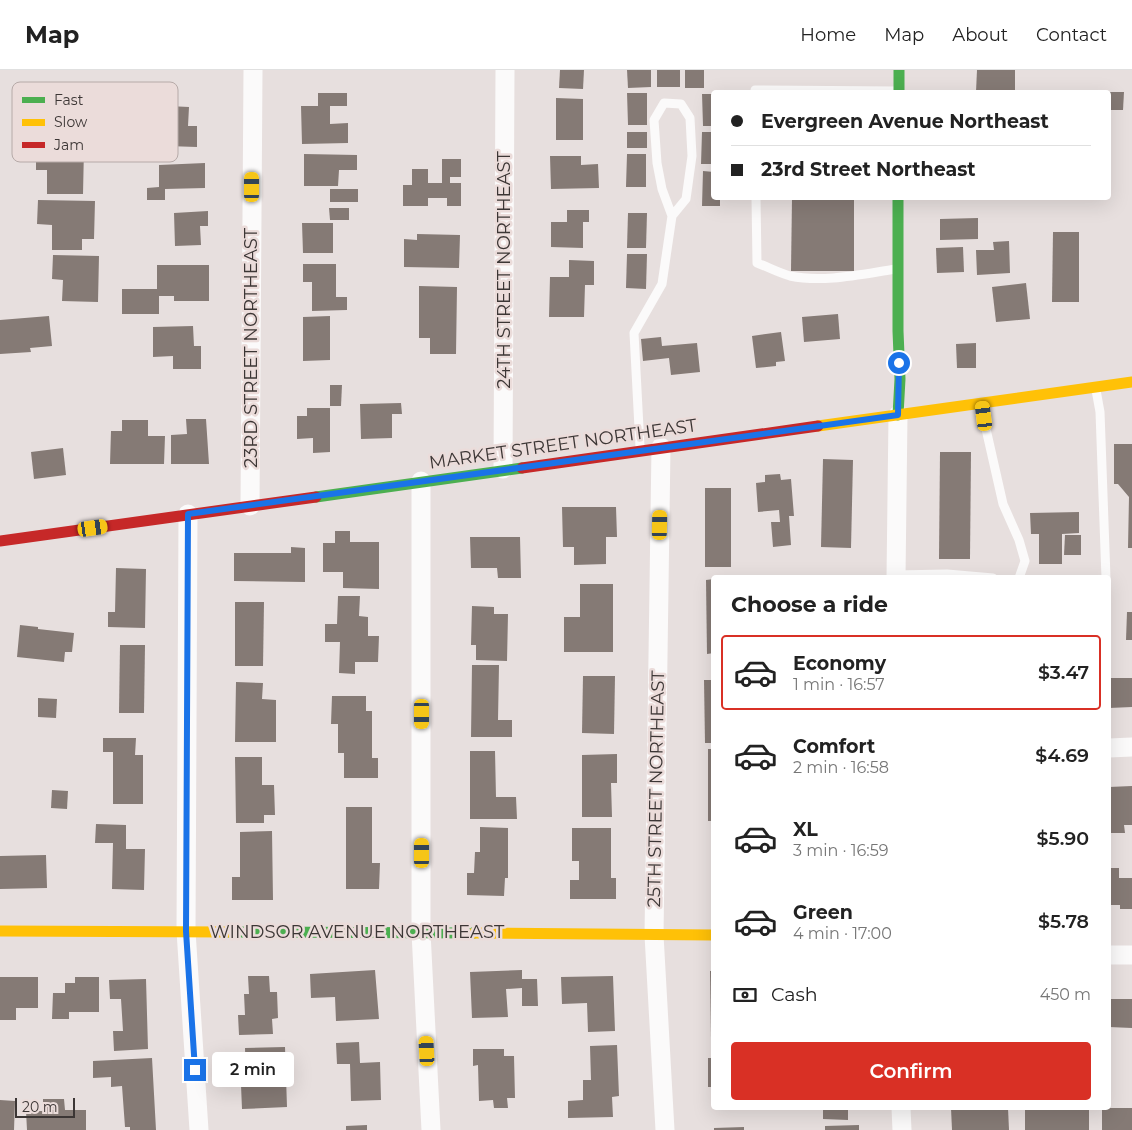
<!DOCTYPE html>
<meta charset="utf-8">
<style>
body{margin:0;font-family:Montserrat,sans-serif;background:#f6f6f6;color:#222;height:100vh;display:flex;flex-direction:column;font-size:19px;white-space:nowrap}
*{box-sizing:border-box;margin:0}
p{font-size:16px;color:#767676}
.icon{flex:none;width:28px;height:28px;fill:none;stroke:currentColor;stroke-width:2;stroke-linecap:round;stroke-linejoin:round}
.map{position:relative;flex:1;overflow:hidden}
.drawer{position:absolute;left:711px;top:505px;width:400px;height:535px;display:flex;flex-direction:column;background:#fff;border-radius:5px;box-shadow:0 5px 20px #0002}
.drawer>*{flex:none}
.top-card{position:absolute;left:711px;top:20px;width:400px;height:110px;border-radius:5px;box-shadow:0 5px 20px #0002;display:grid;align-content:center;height:110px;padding:0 20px;background:#fff}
.scale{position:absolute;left:15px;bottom:12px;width:60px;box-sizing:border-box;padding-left:5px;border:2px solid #3c3635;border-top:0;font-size:14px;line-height:18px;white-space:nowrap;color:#3c3635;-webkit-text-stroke:4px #ebdcda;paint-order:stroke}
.end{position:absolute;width:22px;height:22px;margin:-11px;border:6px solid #1a73e8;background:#fff;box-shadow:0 0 0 2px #fff}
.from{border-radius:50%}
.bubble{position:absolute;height:35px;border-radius:5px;background:#fff;box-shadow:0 5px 20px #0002;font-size:16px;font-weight:600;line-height:35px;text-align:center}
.car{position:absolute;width:15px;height:30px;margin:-15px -8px;border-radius:6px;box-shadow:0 0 4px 1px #0007;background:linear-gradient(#f5c518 24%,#345 0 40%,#f5c518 0 76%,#345 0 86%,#f5c518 0)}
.top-card b{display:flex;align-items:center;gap:18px;height:48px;font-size:19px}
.top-card b+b{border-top:1px solid #e0e0e0}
.top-card i{width:12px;height:12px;background:#222}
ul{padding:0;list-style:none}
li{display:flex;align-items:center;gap:15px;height:75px;margin:0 10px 8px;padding:0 10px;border:2px solid transparent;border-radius:5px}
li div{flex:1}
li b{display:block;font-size:19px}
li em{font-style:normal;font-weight:600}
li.selected{border-color:#d93025}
li>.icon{width:45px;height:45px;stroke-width:1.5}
h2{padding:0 20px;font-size:22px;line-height:60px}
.pay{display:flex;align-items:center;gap:12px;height:55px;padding:0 20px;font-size:19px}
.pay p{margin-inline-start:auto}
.action{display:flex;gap:10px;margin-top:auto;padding:10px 20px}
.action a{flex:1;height:58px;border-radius:5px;background:#d93025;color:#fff;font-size:20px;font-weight:600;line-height:58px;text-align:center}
header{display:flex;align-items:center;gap:30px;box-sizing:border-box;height:70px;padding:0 25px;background:#fff;border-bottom:1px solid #e0e0e0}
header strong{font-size:24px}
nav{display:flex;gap:28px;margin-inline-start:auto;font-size:18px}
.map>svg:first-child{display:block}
.building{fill:#857a75}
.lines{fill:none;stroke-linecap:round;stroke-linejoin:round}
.lane{stroke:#fbfafa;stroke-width:9}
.street{stroke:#fbfafa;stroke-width:19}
.fast{stroke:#4caf50;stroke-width:11}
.slow{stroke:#ffc107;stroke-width:11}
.jam{stroke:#c62828;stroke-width:11}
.route{stroke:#1a73e8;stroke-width:6}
.labels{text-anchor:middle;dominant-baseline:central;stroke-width:5;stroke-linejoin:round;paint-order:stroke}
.street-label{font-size:18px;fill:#3c3635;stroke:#ebdcda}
.key{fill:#ebdcda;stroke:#b6aaa8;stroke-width:1}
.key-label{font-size:14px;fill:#3c3635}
</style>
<header>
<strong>Map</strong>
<nav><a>Home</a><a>Map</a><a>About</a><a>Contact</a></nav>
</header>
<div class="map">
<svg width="1132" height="1060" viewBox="0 0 1132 1060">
<rect width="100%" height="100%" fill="#e7dfde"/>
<g class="building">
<path d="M560,0H584L583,19L559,18Z"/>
<path d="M627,0H651V17L628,18Z"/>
<rect x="657" y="0" width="23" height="17"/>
<rect x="685" y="0" width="19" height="18"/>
<path d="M977,0H1015V22H976Z"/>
<path d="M1109,22H1124L1123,40H1109Z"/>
<path d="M318,23H347V36H330V54L348,53V73L302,74L301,36H318Z"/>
<path d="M627,23H647V55H628Z"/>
<path d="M702,24H714V56H703Z"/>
<path d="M556,28L583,29V70H556Z"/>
<path d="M168,36L189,37L188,56H197V77L167,76Z"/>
<rect x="627" y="62" width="20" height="16"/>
<path d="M702,62H714V94H701Z"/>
<path d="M36,77L84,78L83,124H47V100H36Z"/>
<path d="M304,84L357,85V100H339L338,116H304Z"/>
<path d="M627,84H646V117H626Z"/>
<path d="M550,86H581V95L598,94L599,118L551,119Z"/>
<path d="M442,89H461V107H450V113H461V136H447V128H428V136H403V115H412V99H428V113H442Z"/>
<path d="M205,93V118L165,119V130H147V118L159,117V95Z"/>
<path d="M703,101L714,102V128H720V136H702Z"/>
<rect x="330" y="119" width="28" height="13"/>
<path d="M792,128H854V201H791Z"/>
<path d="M38,130L95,131L94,169H82V180H52V155L37,154Z"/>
<path d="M329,138H349V150H330Z"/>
<path d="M567,140H589V152H583V178L551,177V152H567Z"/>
<path d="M208,141V156H200L201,175L175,176L174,143Z"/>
<path d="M628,143H647L646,178H627Z"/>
<path d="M978,148V169L940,170V149Z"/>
<path d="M302,153H333V183H303Z"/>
<path d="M1053,162H1079V232H1052Z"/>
<path d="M417,164L460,165L459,198L404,197V169L417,170Z"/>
<path d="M1009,171L1010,203L977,205L976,180H994L993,172Z"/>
<path d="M963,177L964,202L937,203L936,178Z"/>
<path d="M627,184H647L646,219L626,218Z"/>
<path d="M53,185L99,186L98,232L62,231L63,210L52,209Z"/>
<path d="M569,190L594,191V215H585L584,247H549L550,207H569Z"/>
<path d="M303,194H336V227H347V240L312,241V212H303Z"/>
<path d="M157,195H209V231H174V226H159V244H122V219H157Z"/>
<path d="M1026,213L1030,249L996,252L992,217Z"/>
<path d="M419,216L457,217L456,284H430V268H419Z"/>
<path d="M838,244L840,269L804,272L802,247Z"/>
<path d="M49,246L52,276L30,278L31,282L0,284V250Z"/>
<path d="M330,246V290L303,291V247Z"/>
<path d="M193,256L194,276H201V299H173V286L153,287V257Z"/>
<path d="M781,262L785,291L776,292V296L756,298L752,266Z"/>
<path d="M661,267L662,276L697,273L700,302L671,305L669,288L643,291L641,269Z"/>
<path d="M976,273V298H957L956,274Z"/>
<path d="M330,315H342L341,336H330Z"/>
<path d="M401,333L402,344H392V368L361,369L360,334Z"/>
<path d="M307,338H330V382L313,383V368L297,369V346H307Z"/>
<path d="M186,349H206L209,394H171V365L187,364Z"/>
<path d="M122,350H148V366H165L164,394H110L111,361H122Z"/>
<path d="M1114,374H1132V478H1128L1129,427L1118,414H1114Z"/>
<path d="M63,378L66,405L34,409L31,382Z"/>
<path d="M940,382H971L970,489H939Z"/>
<path d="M823,389L853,390L851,478L821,477Z"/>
<path d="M780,404L781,410L791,409L794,446H789L791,475L773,477L771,452H780L779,440L758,442L756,413L765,412V405Z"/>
<rect x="705" y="418" width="26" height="79"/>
<path d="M562,437H616L617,467H606V494L574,495V477H563Z"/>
<path d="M1079,442V463L1062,464V494H1039V464H1031L1030,443Z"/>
<path d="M335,461H350V472H379V519L343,518V502H323V473H335Z"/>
<path d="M1065,465H1081V485H1064Z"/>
<path d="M470,467H520L521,508H498L497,498H471Z"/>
<path d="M291,477L305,478V512L234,511V483H291Z"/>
<path d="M116,498L146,499L145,558L108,557V542H115Z"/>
<path d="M714,509V583L707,584L706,510Z"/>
<path d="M580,514H613V582H564V547H580Z"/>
<path d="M338,526H360L359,546L368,547V566H379L378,592H355V604L339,603L340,572H325V554H337Z"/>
<path d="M235,532H264L263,596H235Z"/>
<path d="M472,536L494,537V544H508L507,591L476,590V575H471Z"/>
<path d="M1127,542H1132V570H1126Z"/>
<path d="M20,555L38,557V559L74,563L72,582H65L64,592L17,587Z"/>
<path d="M120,575H145L144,643H119Z"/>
<path d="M472,595H499L498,650H512V667H471Z"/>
<path d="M583,606H615L614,664L582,663Z"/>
<path d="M1109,608H1132V637L1109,638Z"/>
<path d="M704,610H714V673H705Z"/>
<path d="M236,612L263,613L262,629L276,630V672H235Z"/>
<path d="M332,626H366V641H372V688H378V708H344V683H338V654H331Z"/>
<path d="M38,628L57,629L56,648L38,647Z"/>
<path d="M103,668H136L135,685H143V734H113V682H103Z"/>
<rect x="708" y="679" width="6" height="72"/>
<path d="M470,681H495L496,727H516L517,749H470Z"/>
<path d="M617,684V713H611L612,747H582V685Z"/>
<path d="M235,687H262V715H274L275,745H264V753H236Z"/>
<path d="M1132,716V755H1124L1125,763H1109V717Z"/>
<path d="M52,720L68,721L67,739L51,738Z"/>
<path d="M346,737H372V793H380L379,819H346Z"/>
<path d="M96,754L126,755V779H145L144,820L112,819L113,773H95Z"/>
<path d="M480,757L508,758V808H505L504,826L467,825V803H474L475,782H480Z"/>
<path d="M572,758H611V808H616V829H570V810H579V791H572Z"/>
<path d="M272,761L273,830H232V807H240V762Z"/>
<path d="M46,785L47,818L0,819V786Z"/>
<path d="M1109,798H1119V808H1132V839H1120V835H1109Z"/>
<path d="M375,900L379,949L336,951L335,927L311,928L310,904Z"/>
<path d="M522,900V909H537L538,936H522V918L506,919L508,947L472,948L470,902Z"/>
<path d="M710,901H714V968H711Z"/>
<path d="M248,906H269L270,922H277L278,948L272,949L273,964L239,965L238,945H245L244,924H249Z"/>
<path d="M613,906L615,961L588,962L587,933L562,934L561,907Z"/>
<path d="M0,907H38V938H16V950H0Z"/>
<path d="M75,907H99V942H69V949H52L53,923H65V913H75Z"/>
<path d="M146,909L148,979L114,981L113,961H123L121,929H110L109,910Z"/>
<path d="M1109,929H1132V958L1109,957Z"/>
<path d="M359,972L360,993L380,992L381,1030L351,1031L350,994H337L336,973Z"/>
<path d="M617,975L619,1026L612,1027L613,1047L568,1048V1031L583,1030V1010H591L590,976Z"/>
<path d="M285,977L287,1037L242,1039L241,1015H246L245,978Z"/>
<path d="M473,979H504V986H514L515,1028H507L508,1038H494L493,1030L479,1031L478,995L473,996Z"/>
<path d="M152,988L156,1060H130V1057H125L122,1016L111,1017V1007L93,1008V991Z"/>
<rect x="708" y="988" width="6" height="29"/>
<path d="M43,1029H64L65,1040H86V1060H27L26,1041H43Z"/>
<path d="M0,1030L15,1031L14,1060H0Z"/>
<path d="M823,1038H848V1050L823,1049Z"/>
<path d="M951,1038H1008L1009,1060H952Z"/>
<rect x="1025" y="1038" width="64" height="22"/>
<rect x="1102" y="1038" width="30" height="22"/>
<path d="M367,1055V1060H346V1056Z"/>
<path d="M859,1055V1060H825V1056Z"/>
<path d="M744,1057V1060H714V1058Z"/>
</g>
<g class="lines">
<g class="lane">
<path d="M755,22V20L896,21"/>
<path d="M756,128L757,193C768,197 779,203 790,206C824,213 862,204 896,199"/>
<path d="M1096,320L1100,342L1106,508"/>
<path d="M983,335L986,359L1003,434L1019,470L1025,491L1019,508"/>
<path d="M640,377L634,263L662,214L672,146L662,119L657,93L654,50L664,33L681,34L690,48L692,86L686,129L672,146"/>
<path d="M896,505L947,504L993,508"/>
</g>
<g class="street">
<path d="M661,377L654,865L665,1060"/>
<path d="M503,399L505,0"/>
<path d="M421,411V862L431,1060"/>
<path d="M250,436L253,0"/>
<path d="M188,444L186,861L199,1060"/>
<path d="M896,508L898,345"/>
<path d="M1109,678L1132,677"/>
<path d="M1109,885H1132"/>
<path d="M901,1038L902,1060"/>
</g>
<g class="fast">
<path d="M899,0V22"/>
<path d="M898,128V261L900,309L898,345"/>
<path d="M316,427L522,398"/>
<path d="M228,862L474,863"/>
</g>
<g class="slow">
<path d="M818,356L1132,312"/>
<path d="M0,861L228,862"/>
<path d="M474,863L714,865"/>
</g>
<g class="jam">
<path d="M522,398L818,356"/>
<path d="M0,471L316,427"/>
</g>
</g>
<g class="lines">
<path class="route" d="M195,1000L186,861L188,444L898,345L899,293"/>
</g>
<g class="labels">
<g class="street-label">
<text transform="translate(504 200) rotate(-90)">24TH STREET NORTHEAST</text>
<text transform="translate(251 278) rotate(-90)">23RD STREET NORTHEAST</text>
<text transform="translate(563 374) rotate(-8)">MARKET STREET NORTHEAST</text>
<text transform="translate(656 719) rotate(-89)">25TH STREET NORTHEAST</text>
<text x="357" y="862">WINDSOR AVENUE NORTHEAST</text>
</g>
</g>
<rect x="12" y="12" width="166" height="80" rx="8" class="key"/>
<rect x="22" y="27" width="23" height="6" fill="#4caf50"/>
<rect x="22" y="49" width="23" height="7" fill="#ffc107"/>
<rect x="22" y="72" width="23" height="6" fill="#c62828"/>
<g class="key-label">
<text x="54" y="35">Fast</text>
<text x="54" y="57">Slow</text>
<text x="54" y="80">Jam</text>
</g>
</svg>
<div class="scale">20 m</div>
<i class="end from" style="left:899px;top:293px"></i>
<i class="end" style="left:195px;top:1000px"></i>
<div class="bubble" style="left:212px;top:982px;width:82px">2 min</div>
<i class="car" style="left:252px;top:117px;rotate:0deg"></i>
<i class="car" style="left:984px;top:346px;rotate:353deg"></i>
<i class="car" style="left:660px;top:455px;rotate:1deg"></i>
<i class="car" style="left:93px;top:458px;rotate:82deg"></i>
<i class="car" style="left:422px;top:644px;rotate:180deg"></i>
<i class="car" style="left:422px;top:783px;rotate:0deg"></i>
<i class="car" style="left:427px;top:981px;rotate:357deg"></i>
<div class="top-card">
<b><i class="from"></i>Evergreen Avenue Northeast</b>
<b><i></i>23rd Street Northeast</b>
</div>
<section class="drawer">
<h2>Choose a ride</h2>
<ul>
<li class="selected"><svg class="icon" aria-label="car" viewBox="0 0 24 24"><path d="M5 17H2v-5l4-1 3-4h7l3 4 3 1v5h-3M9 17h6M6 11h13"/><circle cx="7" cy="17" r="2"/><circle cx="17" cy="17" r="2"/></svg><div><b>Economy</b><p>1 min · 16:57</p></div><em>$3.47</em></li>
<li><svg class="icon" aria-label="car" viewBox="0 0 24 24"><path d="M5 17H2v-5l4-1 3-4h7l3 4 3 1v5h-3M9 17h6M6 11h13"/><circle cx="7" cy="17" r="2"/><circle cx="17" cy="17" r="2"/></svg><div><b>Comfort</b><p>2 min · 16:58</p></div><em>$4.69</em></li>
<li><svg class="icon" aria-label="car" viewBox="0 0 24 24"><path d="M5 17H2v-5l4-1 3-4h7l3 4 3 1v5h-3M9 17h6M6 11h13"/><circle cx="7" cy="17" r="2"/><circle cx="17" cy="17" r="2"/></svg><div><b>XL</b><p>3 min · 16:59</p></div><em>$5.90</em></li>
<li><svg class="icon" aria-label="car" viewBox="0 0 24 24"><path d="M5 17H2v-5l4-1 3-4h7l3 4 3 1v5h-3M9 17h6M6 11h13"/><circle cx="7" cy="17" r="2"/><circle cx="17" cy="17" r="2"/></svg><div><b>Green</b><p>4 min · 17:00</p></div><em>$5.78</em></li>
</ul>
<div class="pay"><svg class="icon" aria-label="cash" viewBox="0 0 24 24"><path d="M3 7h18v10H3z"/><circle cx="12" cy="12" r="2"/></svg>Cash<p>450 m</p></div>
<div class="action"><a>Confirm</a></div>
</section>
</div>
